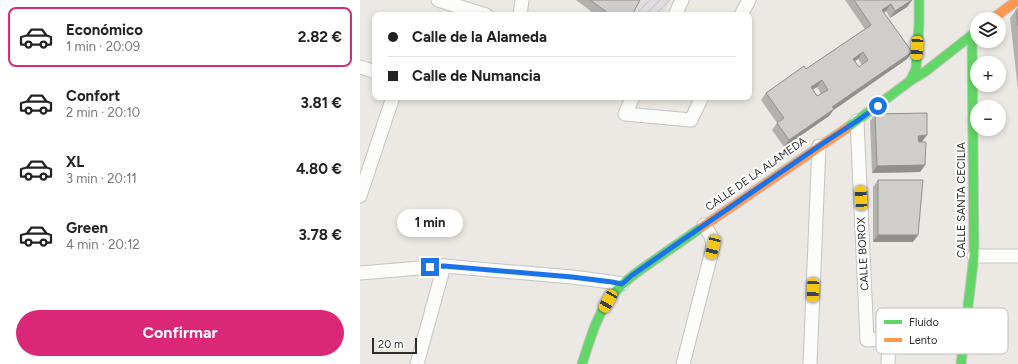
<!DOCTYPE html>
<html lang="es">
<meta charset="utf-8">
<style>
body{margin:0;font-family:Figtree,sans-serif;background:#f2f2f2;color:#222;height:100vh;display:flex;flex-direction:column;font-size:15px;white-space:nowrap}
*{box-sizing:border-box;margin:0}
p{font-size:13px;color:#767676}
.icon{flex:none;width:22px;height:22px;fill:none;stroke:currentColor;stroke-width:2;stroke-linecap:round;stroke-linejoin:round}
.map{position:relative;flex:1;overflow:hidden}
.drawer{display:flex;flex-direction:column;background:#fff;width:360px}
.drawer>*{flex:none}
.top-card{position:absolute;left:12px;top:12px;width:380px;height:88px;border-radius:8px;box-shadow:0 2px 6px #0003;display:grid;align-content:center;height:88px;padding:0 16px;background:#fff}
.controls{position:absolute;left:610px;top:12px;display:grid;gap:8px}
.controls a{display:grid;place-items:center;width:36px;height:36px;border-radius:50%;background:#fff;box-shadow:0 2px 6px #0003;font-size:20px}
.scale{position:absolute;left:12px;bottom:10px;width:45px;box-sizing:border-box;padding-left:4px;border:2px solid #2d2d2d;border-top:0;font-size:11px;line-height:14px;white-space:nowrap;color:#2d2d2d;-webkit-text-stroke:3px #fff;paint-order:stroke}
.end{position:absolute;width:18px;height:18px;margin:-9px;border:5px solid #1a73e8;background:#fff;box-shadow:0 0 0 2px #fff}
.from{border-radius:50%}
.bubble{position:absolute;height:28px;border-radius:14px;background:#fff;box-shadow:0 2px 6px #0003;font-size:13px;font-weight:700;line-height:28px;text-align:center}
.car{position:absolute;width:12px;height:24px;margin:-12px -6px;border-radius:5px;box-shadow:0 0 3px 1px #0007;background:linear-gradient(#f5c518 24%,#345 0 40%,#f5c518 0 76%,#345 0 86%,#f5c518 0)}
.top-card b{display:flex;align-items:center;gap:14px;height:38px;font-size:15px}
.top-card b+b{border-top:1px solid #e0e0e0}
.top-card i{width:10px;height:10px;background:#222}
ul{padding:7px 0 0;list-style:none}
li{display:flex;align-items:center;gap:12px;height:60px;margin:0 8px 6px;padding:0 8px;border:2px solid transparent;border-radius:8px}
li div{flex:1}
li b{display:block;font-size:15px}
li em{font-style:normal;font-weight:700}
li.current{border-color:#db2777}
li>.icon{width:36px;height:36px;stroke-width:1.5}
.cta{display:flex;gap:8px;margin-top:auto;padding:8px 16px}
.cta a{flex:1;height:46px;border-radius:24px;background:#db2777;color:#fff;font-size:16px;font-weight:700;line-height:46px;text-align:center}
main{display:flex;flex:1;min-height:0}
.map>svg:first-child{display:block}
.industrial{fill:url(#industrial-furrows)}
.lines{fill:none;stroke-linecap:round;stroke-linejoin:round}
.street-casing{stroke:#c5c4c4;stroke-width:15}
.fast-casing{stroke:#c5c4c4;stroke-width:11}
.slow-casing{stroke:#c5c4c4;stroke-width:11}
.street{stroke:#fcfcfb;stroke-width:13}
.fast{stroke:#63d668;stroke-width:9}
.slow{stroke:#ff974d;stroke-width:9}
.wall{fill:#b3b1ae;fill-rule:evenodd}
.shaded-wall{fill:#92908d}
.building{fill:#d0ceca;stroke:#92908d;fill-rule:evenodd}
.route{stroke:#1a73e8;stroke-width:5}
.labels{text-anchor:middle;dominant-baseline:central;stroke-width:4;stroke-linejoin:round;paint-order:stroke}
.street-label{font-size:11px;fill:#2d2d2d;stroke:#fff}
.key{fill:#fff;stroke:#c0c0c0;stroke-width:1}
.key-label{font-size:11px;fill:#2d2d2d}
</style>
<main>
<section class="drawer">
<ul>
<li class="current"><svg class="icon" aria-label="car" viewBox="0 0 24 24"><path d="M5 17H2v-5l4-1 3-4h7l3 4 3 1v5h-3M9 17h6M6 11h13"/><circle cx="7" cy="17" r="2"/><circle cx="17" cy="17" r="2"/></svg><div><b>Económico</b><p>1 min · 20:09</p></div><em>2.82 €</em></li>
<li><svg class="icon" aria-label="car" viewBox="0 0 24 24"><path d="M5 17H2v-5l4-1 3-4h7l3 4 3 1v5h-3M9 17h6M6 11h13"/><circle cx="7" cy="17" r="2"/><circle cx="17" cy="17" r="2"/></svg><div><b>Confort</b><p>2 min · 20:10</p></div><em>3.81 €</em></li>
<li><svg class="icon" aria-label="car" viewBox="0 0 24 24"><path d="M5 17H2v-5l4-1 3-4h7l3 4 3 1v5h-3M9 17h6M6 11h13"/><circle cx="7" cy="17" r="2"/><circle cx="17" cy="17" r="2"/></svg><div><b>XL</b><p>3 min · 20:11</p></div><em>4.80 €</em></li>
<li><svg class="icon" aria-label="car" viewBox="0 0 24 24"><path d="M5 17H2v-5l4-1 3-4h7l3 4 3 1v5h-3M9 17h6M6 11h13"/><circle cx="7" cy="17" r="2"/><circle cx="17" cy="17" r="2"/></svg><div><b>Green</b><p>4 min · 20:12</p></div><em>3.78 €</em></li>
</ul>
<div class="cta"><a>Confirmar</a></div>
</section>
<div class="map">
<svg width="658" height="364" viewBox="0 0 658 364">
<defs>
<pattern id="industrial-furrows" width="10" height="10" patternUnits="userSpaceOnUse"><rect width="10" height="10" fill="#dfdddf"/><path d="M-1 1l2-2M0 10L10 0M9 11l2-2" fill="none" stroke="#c0bec0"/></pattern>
</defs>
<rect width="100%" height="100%" fill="#ece8e3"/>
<path class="industrial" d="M216,0H310L302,15H236Z"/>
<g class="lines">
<g class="street-casing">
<g id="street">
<path d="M78,0L126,15"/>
<path d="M160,15L162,0"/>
<path d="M315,15L322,0"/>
<path d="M381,15L389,0"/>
<path d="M0,67L15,72"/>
<path d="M273,97L265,114L331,120L342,97"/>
<path d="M497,121L507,340L529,339L528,364"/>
<path d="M0,196L33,97"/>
<path d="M614,256H658"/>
<path d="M0,273L84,266L212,277L251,282L262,284"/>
<path d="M57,364L84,266"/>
<path d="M323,364L353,247L351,236L344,225"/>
<path d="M450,364L459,146"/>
</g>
</g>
<g class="fast-casing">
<g id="fast">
<path d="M550,81L556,69L559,24V0"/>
<path d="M487,128L550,81L566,71L617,31"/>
<path d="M222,364C229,343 235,320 248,301C261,282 280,270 299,257C313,247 328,237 342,227"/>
<path d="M601,364L614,256L612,35"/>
</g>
</g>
<g class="slow-casing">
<g id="slow">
<path d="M632,19L658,0"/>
<path d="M342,227L487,128"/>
</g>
</g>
<use href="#street" class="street"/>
<use href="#fast" class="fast"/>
<use href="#slow" class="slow"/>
</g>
<g class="wall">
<path d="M216,0H280L272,15H236Z"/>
<path d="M485,0H552L547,7L530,18L526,11L524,13L552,52L547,59L474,109L469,116L424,147L412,130L417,123L401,100L406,93L446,69L505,29ZM498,59L502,65L499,67L495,61ZM457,87L461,94L457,96L453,89Z"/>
<path d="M658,8V90L650,18L656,10Z"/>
<path d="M515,114L562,142L565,165L560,172L512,173L510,121Z"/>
<path d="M518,180L553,242H513V187Z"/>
</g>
<g class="shaded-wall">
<path d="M552,0L547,7L530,18L535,11Z"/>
<path d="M531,4L526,11L517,17L522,10Z"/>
<path d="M503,52L498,59L488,66L493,59Z"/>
<path d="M552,52L547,59L468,114L472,107Z"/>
<path d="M462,80L457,87L446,94L451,87Z"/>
<path d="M474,109L469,116L424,147L429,140Z"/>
<path d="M567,135L562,142L553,143L558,136Z"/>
<path d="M565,165L560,172L512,173L517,166Z"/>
<path d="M518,235H558L553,242H513Z"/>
</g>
<g class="building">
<path d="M230,0H280L272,15H251Z"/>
<path d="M494,0H552L535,11L531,4L522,10L552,52L472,107L474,109L429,140L417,123L424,118L406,93L444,66L446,69L511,25ZM503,52L508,60L499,67L493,59ZM462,80L468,90L457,96L451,87Z"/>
<path d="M658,8V26L656,10Z"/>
<path d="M567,113V135L558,136L559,142H566L565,165L517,166L515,114Z"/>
<path d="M518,180H563L558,235H518Z"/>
</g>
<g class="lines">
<path class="route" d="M70,267L84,266L212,277L252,282L262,284L271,276L321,241L459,146L497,121L518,106"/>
</g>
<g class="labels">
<g class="street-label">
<text transform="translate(396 174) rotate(-35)">CALLE DE LA ALAMEDA</text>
<text transform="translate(601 200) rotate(-90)">CALLE SANTA CECILIA</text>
<text transform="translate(503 254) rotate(-93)">CALLE BOROX</text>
</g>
</g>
<rect x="516" y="308" width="132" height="46" rx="6" class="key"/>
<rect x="524" y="320" width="18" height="4" fill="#63d668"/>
<rect x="524" y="338" width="18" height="4" fill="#ff974d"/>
<g class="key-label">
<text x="549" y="326">Fluido</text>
<text x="549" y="344">Lento</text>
</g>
</svg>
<div class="controls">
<a><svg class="icon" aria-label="layers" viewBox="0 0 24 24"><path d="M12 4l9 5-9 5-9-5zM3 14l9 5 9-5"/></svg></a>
<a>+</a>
<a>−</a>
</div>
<div class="scale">20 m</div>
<i class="end from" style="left:518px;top:106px"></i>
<i class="end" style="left:70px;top:267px"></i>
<div class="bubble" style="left:37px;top:209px;width:66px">1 min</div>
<i class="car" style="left:557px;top:48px;rotate:183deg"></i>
<i class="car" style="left:501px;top:198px;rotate:357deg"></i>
<i class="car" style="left:353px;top:247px;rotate:194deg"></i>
<i class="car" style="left:453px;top:290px;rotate:182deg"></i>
<i class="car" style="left:248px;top:301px;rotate:210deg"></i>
<div class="top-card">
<b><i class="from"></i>Calle de la Alameda</b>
<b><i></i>Calle de Numancia</b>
</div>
</div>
</main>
